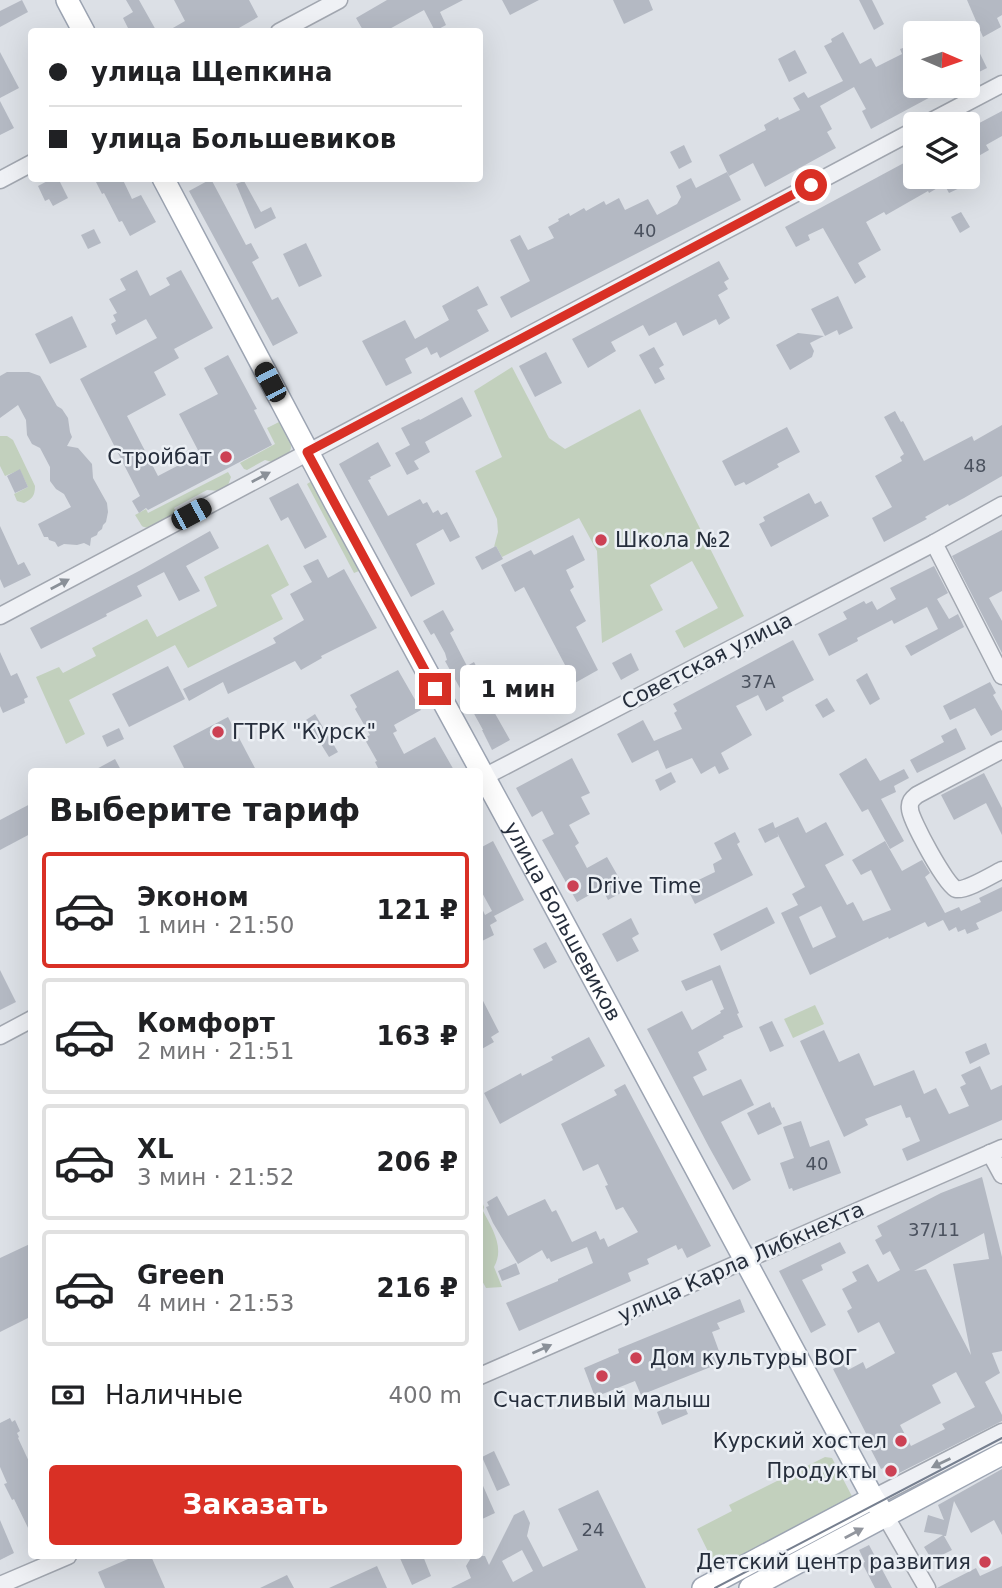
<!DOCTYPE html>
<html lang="ru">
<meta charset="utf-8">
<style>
body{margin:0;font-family:"DejaVu Sans",sans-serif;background:#f6f6f6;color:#202124;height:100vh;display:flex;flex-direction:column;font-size:26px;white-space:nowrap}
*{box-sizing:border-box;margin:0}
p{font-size:23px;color:#757577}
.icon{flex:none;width:38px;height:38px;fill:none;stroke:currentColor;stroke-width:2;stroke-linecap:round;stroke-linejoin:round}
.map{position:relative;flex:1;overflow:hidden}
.side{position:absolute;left:28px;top:768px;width:455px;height:791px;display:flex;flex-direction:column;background:#fff;border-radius:7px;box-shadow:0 7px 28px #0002}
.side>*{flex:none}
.banner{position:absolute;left:28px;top:28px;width:455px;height:154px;border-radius:7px;box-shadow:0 7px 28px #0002;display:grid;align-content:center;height:154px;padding:0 21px;background:#fff}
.needle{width:46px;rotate:92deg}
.tools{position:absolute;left:903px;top:21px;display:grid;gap:14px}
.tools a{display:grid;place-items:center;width:77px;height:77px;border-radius:7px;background:#fff;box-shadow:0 7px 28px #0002;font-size:35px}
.end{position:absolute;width:32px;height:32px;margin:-16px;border:9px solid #d93025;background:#fff;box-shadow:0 0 0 4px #fff}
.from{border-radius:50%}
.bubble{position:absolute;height:49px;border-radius:7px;background:#fff;box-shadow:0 7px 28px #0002;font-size:23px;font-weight:600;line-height:49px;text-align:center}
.car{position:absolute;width:21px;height:42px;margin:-21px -10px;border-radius:9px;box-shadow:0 0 5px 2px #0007;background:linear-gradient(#222 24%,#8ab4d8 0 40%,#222 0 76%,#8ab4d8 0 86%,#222 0)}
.banner b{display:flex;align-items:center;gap:24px;height:66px;font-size:26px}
.banner b+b{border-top:2px solid #e0e0e0}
.banner i{width:18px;height:18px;background:#202124}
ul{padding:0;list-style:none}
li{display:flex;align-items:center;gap:21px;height:116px;margin:0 14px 10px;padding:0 7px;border:4px solid #e0e0e0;border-radius:7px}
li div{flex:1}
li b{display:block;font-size:26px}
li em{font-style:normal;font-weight:600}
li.on{border-color:#d93025}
li>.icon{width:63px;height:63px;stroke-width:1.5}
h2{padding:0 21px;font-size:32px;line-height:84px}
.pay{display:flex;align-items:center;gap:18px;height:77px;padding:0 21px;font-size:26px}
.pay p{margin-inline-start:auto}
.action{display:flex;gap:14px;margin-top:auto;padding:14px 21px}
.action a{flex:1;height:80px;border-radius:7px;background:#d93025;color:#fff;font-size:28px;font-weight:600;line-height:80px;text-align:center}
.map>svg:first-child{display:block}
.green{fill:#c2d0bd}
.building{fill:#b4b9c3;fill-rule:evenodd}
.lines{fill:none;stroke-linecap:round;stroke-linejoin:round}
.minor-casing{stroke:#a2a7b0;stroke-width:19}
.major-casing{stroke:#9ca4b2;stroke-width:24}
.minor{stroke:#eff1f5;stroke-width:16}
.major{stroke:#fff;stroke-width:21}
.tram{stroke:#767f8f;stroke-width:2}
.oneway{fill:#8a9098}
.oneway2{fill:#92969e}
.route{stroke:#d93025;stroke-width:9}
.poi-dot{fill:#cc4154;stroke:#ebeff4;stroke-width:2.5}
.labels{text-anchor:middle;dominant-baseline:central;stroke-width:5;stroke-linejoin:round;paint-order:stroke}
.number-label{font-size:18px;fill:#4a515e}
.poi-label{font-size:21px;fill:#262e3c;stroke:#ebeff4;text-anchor:end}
.street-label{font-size:21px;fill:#262e3c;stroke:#ebeff4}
</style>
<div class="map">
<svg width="1002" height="1588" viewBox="0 0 1002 1588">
<rect width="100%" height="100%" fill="#dce0e6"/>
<g class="green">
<path d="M512,367L549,438L565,449L640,409L744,616L684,648L675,631L718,608L692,561L650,585L663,610L602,643L597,551L579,518L502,557L496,546L494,547L498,532L497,519L475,471L502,457L474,391Z"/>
<path d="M279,422C290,443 301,449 275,463L265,460L247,470L244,469L240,463L275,444L267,428Z"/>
<path d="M0,436H7L13,440L35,486C35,496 32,499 24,503L17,501L14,494L28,487L20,470L5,476L0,466Z"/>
<path d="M228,472L231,477L227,488L221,491L207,490L174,508L177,514C169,518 150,532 142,526C141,525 136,516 135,515L146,509L148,513Z"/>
<path d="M312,481L359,571L354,573L307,484Z"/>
<path d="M268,544L289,585L271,595L283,619L188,668L175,645L69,700L85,734L66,744L36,677L59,667L63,673L96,656L92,648L147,619L157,637L217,606L204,577Z"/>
<path d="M815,1005L824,1024L793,1038L784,1019Z"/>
<path d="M480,1196L484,1207L483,1211C492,1228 505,1248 494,1267L502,1287L486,1288L480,1277Z"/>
<path d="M825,1457L832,1458L855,1502L718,1572L697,1529L732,1511L729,1505Z"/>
</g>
<g class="building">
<path d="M22,0L28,12L0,27V11Z"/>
<path d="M126,0H139L157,32H130L123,18L133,12Z"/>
<path d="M174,0H249L258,17L232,32H166L185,21Z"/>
<path d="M387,0H463L440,12L446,25L435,31L424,10L384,32H364L356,18Z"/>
<path d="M502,0H539L510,15Z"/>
<path d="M613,0H649L653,10L624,24Z"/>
<path d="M859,0H872L884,24L874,30Z"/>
<path d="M967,0H1002V15L997,18L1001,27L983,37Z"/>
<path d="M968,29L987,68L971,76L968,69Z"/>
<path d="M843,32L860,64L871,58L876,67L902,54L900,49L915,44V86H951L871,129L862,111L866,109L854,87L820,106L832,129L827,132L836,148L765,187L753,163L729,176L719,155L766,130L764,125L778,117L779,120L800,110L793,98L804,92L808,98L843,81L824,46L832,42L831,39Z"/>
<path d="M795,50L807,73L789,82L778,59Z"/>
<path d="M0,52L19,88L0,98Z"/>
<path d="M0,101L14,128L0,135Z"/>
<path d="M1002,111V136L986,145L989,150L968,162V129Z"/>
<path d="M684,145L692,162L679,169L670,152Z"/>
<path d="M915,157V177H961L966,185L949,193L944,184L929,193L928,191L886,215L884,212L866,222L881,250L858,263L866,277L855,284L823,228L808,235L810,240L796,247L785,227Z"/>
<path d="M727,172L741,200L511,318L500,297L530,281L510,240L520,235L528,250L554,238L548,227L559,221L558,219L569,213L570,216L584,208L586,211L604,201L606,205L619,198L625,210L648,199L657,215L677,204L681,197L676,186L691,178L696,188Z"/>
<path d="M53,178H58L68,198L53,206L49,199L45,201L38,186Z"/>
<path d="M94,178H122L132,199L141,195L156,222L130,236L122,221L119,222L104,193L102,194Z"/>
<path d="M211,179L246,245L251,243L259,258L252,262L272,300L278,297L298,333L273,346L189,191Z"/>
<path d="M244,181L261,212L271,207L276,218L255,229L236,184Z"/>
<path d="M961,212L970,227L960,233L951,217Z"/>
<path d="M94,229L101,243L88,249L81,235Z"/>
<path d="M306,243L322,276L299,287L283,254Z"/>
<path d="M719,261L729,279L724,282L728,289L718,295L730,318L719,325L716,319L683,336L676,322L649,336L643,325L611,342L616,351L588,368L572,339Z"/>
<path d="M137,270L150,296L170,285L166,278L181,270L213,328L174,349L179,358L154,372L166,395L127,416L158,476L200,454L179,414L218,394L204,368L228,355L257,409L254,410L272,445L148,510L146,508L139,513L132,501L140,496L80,379L157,338L146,319L116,335L111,324L116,321L113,315L117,313L109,299L126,290L120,279Z"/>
<path d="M478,286L488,305L477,310L489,331L440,358L437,352L431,355L427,347L405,359L412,373L386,386L362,341L405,320L415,339L449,320L442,306Z"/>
<path d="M838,296L853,328L839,335L837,330L825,336L811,309Z"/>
<path d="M72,316L87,347L50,364L35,334Z"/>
<path d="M798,333L824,336L810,343L814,351L812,357L790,370L776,345Z"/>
<path d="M654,347L664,365L659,368L665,379L655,384L639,355Z"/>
<path d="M546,352L562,383L535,397L519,366Z"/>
<path d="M7,372H29L40,376L57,406L62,409L68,418L70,432L72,437L67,446L78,448L92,464L93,478L107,503L108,512L106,522L103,525L102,529L98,532L97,535L91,538L90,546L84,543L77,545L64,544L58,547L55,542L49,540L48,537H44L38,524L71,507L64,494L56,489L50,481V467L40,448L32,444L27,435L26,420L18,405L0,418V376Z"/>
<path d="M462,397L472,416L425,442L430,452L414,461L419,469L407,475L395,453L410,445L401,428L419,419L420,420Z"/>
<path d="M895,411L901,422L903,421L924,461L972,436L974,441L1002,425V476L964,498L949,506L948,504L925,517L927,519L884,542L872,518L892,507L875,476L902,461L900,457L904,454L884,417Z"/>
<path d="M787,427L800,452L777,464L779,467L746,485L744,482L735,486L722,461Z"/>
<path d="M378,442L391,466L370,477L371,479L368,480L388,516L420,499L423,504L427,502L433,513L438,510L441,515L447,512L460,537L450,542L443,529L416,544L435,584L411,597L339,464Z"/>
<path d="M20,469L28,487L15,493L7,476Z"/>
<path d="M298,483L327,537L305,549L288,517L281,521L269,498Z"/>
<path d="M809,493L815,504L821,501L829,516L771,547L759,524L765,521L763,517Z"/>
<path d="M0,526L18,565L24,562L31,575L4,588L0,579Z"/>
<path d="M1002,530V591L989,598L1002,621V653L952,556Z"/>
<path d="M210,531L219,548L186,566L200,591L179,601L164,572L137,586L142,596L106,614L107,616L41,649L30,628L139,571Z"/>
<path d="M573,535L585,560L566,570L574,587L570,590L586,621L576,627L598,670L566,688L556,670L565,665L524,587L515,592L501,565L531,550L534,555Z"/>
<path d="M496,546L503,559L482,570L475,557Z"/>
<path d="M318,559L328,578L344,569L377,628L321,656L322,658L301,670L295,661L228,694L223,682L189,701L183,689L276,643L273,638L304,620L290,594L312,582L303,566Z"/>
<path d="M934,566L948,593L937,599L949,619L958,614L964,627L911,656L905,646L938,629L927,607L894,624L892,620L857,638L858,641L829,656L818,634L847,619L843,612L864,601L866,604L872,601L877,610L896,599L890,588Z"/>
<path d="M443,610L454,630L450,633L467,666L474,662L489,691L484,694L510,740L492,750L482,730H483L445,661L447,660L445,653L434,633L431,635L423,621Z"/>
<path d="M793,640L814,680L782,697L784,701L766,711L758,695L736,706L752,735L721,753L729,769L719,774L715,766L701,774L692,758L666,769L658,750L632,763L617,734L643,720L654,741L682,729L674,713L677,711L673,704Z"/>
<path d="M0,652L11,676L17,673L28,697L24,699L25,703L3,713L0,706Z"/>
<path d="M631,653L639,670L621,680L612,663Z"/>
<path d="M168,666L185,699L129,727L112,694Z"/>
<path d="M398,670L421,710L394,725L397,731L393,733L404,754L435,737L455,772H380L375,762L377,761L364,738L370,735L355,709L357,707L350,695Z"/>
<path d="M867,673L880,699L870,705L856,680Z"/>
<path d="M990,682L996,693L993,695L1002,711V730L991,736L975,708L950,720L943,706Z"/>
<path d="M827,698L835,711L823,718L815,705Z"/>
<path d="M315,714L338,752L329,757L306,720Z"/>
<path d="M228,717L257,772H186L173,746Z"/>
<path d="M119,728L124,739L107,747L102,736Z"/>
<path d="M956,728L966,749L917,773L910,760L944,742L941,736Z"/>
<path d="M572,758L590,793L581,797L590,814L569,825L579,843L575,846L587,868L607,857L626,890L608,900L602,888L577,902L542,840L554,834L542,811L532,817L516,788Z"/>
<path d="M866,758L880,781L904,769L909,778L894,786L896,792L881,799L904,841L890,849L868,809L862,812L839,774Z"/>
<path d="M115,759L122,772H91Z"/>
<path d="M671,772L676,782L660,791L655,780Z"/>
<path d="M984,773L1002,808V835L986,803L954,820L941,795Z"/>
<path d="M32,803V833L0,850V820Z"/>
<path d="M798,817L806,833L826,822L844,855L825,865L847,905L853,902L863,921L891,910L871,870L861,875L852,860L885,841L902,871L922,860L930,873L925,877L945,913L959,907L961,911L981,902L979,898L1002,887V911L976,923L979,929L967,934L965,929L958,932L956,927L949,931L943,920L928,927L925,922L889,939L888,937L810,975L781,913L798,905L792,894L805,887L777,833L779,836L765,843L758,829L773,822L775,828ZM821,906L836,937L813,948L799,917Z"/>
<path d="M735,832L740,842L737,844L753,875L695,904L686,886L715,872L713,864L722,859L714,843Z"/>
<path d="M493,841L524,900L494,916L497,921L490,925L494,935L480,942V904L485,915L492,911L480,889V848Z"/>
<path d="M767,907L775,923L721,951L713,934Z"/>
<path d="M631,918L639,934L632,938L639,951L617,962L602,934Z"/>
<path d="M546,942L557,962L544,969L533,949Z"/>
<path d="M720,965L739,1013L737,1014L743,1027L723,1036L724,1038L698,1052L707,1070L693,1077L703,1096L741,1079L754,1105L721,1122L751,1180L733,1190L709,1147L647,1029L682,1011L692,1030L721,1013L720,1011L724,1009L712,980L686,991L681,981Z"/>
<path d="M0,970L16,1002L0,1010Z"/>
<path d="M480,995L499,1032L491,1037L494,1042L480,1050Z"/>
<path d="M772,1021L784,1046L770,1052L759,1027Z"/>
<path d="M824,1030L839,1062L859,1053L874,1086L914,1070L924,1094L936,1088L949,1114L969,1106L960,1087L966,1084L961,1075L980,1066L991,1090L1002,1085V1120L907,1161L902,1149L920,1141L910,1117L906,1118L901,1105L865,1119L868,1125L844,1137L800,1041Z"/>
<path d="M589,1037L605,1066L500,1124L484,1093L521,1073L522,1076L553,1060L551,1057Z"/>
<path d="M986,1043L990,1054L970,1064L965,1052Z"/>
<path d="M625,1084L711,1246L687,1258L682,1248L678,1250L676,1245L647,1259L649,1264L628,1273L631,1281L519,1331L506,1303L558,1281V1279L593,1263L587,1247L551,1262L549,1258L547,1259L542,1250L518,1264L493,1223L486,1207L489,1206L487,1202L497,1196L508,1216L545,1199L552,1212L556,1210L572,1242L596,1231L600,1240L604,1238L608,1247L638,1232L623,1207L616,1210L605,1186L608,1185L598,1164L583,1171L561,1124L617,1095L614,1090Z"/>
<path d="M770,1102L772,1108L774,1107L782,1124L758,1135L747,1113Z"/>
<path d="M801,1121L810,1147L829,1140L841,1173L793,1191L792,1188L789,1189L780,1163L794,1158L783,1127Z"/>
<path d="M982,1177L1002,1257V1351L992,1353L1000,1373L985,1382L1002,1415V1421L889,1478L883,1468L881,1469L870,1448L873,1447L833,1369L845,1363L848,1370L863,1362L866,1369L895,1353L879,1322L858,1333L847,1311L852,1308L842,1289L857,1281L852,1272L868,1264L878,1282L900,1270L890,1251L883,1255L875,1240L882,1236L877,1226L941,1193ZM984,1233L989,1259L953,1264L971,1355L926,1269L914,1271ZM956,1372L975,1407L942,1424L945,1429L911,1446L900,1425L941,1403L932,1385Z"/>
<path d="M840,1242L846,1253L821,1265L823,1270L802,1280L826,1325L811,1333L779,1271Z"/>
<path d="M32,1243V1316L0,1332V1258Z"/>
<path d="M516,1263L520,1274L502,1281L498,1271Z"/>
<path d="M740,1299L745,1312L717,1323L720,1329L712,1332L723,1362L641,1395L635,1381L595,1397L584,1368L619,1353L618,1349Z"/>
<path d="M682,1401L688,1414L662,1425L657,1412Z"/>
<path d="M10,1418L12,1422L15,1420L20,1431L17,1433L19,1437L18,1438L32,1468V1536L14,1499L12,1500L4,1484L7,1483L0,1467V1423Z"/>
<path d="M494,1451L510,1485L497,1491L482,1457Z"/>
<path d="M1002,1469V1535L994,1520L971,1533L954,1501L946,1536H944L952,1550L932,1560L924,1547L943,1535L924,1532L928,1515L944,1520L938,1505Z"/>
<path d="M480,1479L495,1513L480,1520Z"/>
<path d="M598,1490L646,1588H451L471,1578L466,1566L472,1556H485L489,1565L514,1515L524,1510L530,1523L527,1536L543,1567L578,1550L558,1509ZM522,1550L533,1571L513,1582L502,1561Z"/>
<path d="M0,1520L14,1553L0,1560Z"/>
<path d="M869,1545L892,1588H875L862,1563L865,1562L859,1550Z"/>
<path d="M135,1556H151L165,1588H105L98,1572Z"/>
<path d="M399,1556H423L431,1576L412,1585Z"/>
<path d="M377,1566L387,1588H329Z"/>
<path d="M1002,1566V1588H937L976,1568L980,1576Z"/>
<path d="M287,1575L294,1588H260Z"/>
</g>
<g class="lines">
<g class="minor-casing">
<g id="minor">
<path d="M279,32L339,0"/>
<path d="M926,124L1002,84"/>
<path d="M0,180L32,163"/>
<path d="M934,543L1002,676"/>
<path d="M0,616L915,130"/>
<path d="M1002,750L917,795C912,799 909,802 910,809C910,819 947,887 956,889C966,891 992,875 1002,870"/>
<path d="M480,779L934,543L1002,505"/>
<path d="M0,1036L32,1019"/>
<path d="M990,1153L1002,1175"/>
<path d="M480,1376L1002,1148"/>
<path d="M873,1498L1002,1432"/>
<path d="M886,1517L927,1588"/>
<path d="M0,1585L68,1556"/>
</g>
</g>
<g class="major-casing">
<g id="major">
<path d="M67,0L84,32"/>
<path id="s1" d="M163,178L335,503L548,894L873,1498L886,1517"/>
<path d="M703,1588L873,1498"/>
<path d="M750,1588L1002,1454"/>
</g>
</g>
<use href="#minor" class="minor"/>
<use href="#major" class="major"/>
<path class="tram" d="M715,1588L1002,1438"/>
</g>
<defs><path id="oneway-solid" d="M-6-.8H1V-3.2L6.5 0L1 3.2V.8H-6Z" transform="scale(1.75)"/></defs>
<g class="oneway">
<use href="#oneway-solid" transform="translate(261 477) rotate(-28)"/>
<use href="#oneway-solid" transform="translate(60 584) rotate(-28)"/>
<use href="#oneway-solid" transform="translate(542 1349) rotate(-24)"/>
<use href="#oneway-solid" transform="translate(941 1463) rotate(154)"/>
</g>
<use class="oneway2" href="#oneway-solid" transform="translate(854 1533) rotate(-28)"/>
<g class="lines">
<path class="route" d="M435,689L307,452L811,185"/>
</g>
<g class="poi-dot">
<circle cx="226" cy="457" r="7"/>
<circle cx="601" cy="540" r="7"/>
<circle cx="218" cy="732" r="7"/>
<circle cx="573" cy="886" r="7"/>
<circle cx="636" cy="1358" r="7"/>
<circle cx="602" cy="1376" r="7"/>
<circle cx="901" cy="1441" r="7"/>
<circle cx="891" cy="1471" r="7"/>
<circle cx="985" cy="1562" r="7"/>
</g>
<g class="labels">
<g class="number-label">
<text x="645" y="230">40</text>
<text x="975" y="465">48</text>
<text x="758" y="681">37А</text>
<text x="817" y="1163">40</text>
<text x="934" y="1229">37/11</text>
<text x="593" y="1529">24</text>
</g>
<g class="poi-label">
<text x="212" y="457">Стройбат</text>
<text x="615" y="540" text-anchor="start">Школа №2</text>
<text x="232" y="732" text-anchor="start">ГТРК "Курск"</text>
<text x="587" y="886" text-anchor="start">Drive Time</text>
<text x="650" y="1358" text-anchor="start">Дом культуры ВОГ</text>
<text x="602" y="1400" text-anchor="middle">Счастливый малыш</text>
<text x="887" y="1441">Курский хостел</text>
<text x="877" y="1471">Продукты</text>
<text x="971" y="1562">Детский центр развития</text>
</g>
<g class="street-label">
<text transform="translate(707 661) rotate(-27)">Советская улица</text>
<text stroke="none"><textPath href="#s1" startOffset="844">улица Большевиков</textPath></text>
<text transform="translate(741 1262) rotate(-24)">улица Карла Либкнехта</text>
</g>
</g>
</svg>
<div class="tools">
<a><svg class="needle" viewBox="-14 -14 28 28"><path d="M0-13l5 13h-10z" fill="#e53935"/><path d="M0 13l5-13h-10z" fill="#757577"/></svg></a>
<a><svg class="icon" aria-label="layers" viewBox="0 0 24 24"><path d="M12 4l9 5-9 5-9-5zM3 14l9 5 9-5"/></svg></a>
</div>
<i class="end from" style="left:811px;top:185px"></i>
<i class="end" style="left:435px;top:689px"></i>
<div class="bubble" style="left:460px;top:665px;width:116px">1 мин</div>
<i class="car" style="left:270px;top:382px;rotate:332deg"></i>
<i class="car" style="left:191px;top:514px;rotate:62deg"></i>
<div class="banner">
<b><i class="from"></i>улица Щепкина</b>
<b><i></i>улица Большевиков</b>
</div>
<section class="side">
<h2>Выберите тариф</h2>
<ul>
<li class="on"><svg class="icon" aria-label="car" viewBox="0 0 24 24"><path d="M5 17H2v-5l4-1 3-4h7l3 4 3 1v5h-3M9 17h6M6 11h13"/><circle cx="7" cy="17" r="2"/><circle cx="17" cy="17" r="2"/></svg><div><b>Эконом</b><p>1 мин · 21:50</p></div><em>121 ₽</em></li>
<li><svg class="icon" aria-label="car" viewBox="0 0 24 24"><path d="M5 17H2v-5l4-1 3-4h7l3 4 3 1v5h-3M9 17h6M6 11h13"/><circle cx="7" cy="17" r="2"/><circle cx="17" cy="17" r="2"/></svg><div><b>Комфорт</b><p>2 мин · 21:51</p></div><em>163 ₽</em></li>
<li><svg class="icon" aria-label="car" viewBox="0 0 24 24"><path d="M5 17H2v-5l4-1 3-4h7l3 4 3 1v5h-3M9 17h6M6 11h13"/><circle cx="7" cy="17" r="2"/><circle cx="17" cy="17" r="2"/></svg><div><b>XL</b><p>3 мин · 21:52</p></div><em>206 ₽</em></li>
<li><svg class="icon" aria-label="car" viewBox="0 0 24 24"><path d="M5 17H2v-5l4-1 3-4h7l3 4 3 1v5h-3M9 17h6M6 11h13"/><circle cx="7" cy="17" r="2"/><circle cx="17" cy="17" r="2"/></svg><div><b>Green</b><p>4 мин · 21:53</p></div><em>216 ₽</em></li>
</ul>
<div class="pay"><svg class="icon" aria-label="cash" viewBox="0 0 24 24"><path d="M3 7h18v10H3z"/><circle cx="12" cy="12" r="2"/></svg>Наличные<p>400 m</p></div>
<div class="action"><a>Заказать</a></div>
</section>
</div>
